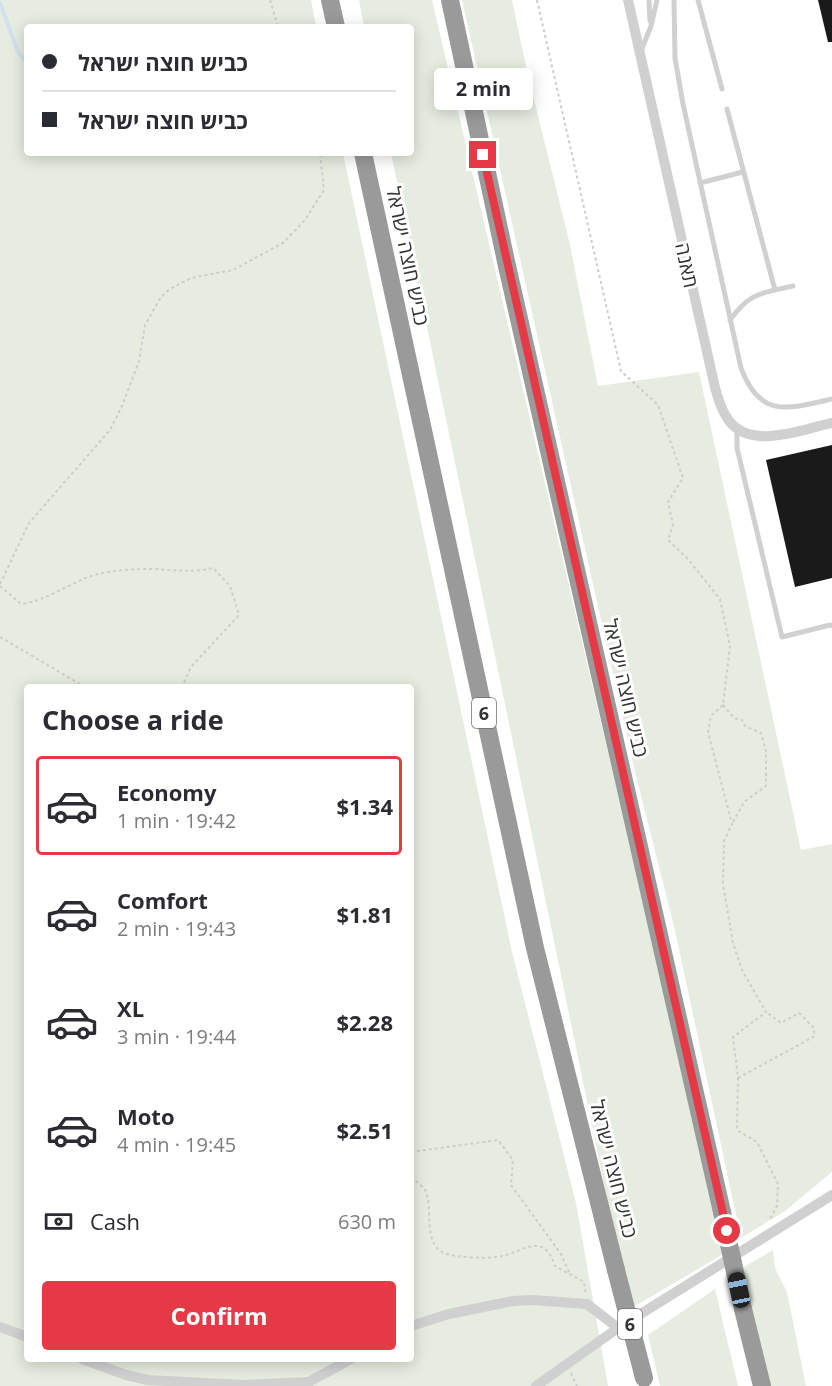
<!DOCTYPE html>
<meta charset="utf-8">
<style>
body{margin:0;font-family:"Open Sans","Noto Sans Hebrew",sans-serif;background:#f2f2f3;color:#2b2b33;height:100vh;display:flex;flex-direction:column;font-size:22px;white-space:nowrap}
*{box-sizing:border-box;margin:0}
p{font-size:20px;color:#7c7c81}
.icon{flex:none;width:33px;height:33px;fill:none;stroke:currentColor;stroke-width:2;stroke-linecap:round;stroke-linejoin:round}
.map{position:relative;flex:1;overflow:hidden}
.drawer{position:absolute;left:24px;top:684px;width:390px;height:678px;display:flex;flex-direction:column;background:#fff;border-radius:6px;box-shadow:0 3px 15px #0003}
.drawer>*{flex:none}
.hud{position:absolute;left:24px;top:24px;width:390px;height:132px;border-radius:6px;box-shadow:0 3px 15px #0003;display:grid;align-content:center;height:132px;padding:0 18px;background:#fff}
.end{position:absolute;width:27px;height:27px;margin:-14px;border:8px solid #e63946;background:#fff;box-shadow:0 0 0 3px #fff}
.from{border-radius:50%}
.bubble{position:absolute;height:42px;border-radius:6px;background:#fff;box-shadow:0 3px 15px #0003;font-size:20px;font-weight:700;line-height:42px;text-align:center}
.car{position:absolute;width:18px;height:36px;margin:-18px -9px;border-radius:8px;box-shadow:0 0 4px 2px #0007;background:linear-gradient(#222 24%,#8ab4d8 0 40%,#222 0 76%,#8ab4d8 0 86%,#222 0)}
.hud b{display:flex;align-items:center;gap:21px;height:57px;font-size:22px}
.hud b+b{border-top:2px solid #e1e1e2}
.hud i{width:15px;height:15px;background:#2b2b33}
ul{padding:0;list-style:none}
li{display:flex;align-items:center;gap:18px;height:99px;margin:0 12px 9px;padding:0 6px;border:3px solid transparent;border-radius:6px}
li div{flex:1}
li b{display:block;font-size:22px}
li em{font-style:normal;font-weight:700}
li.selected{border-color:#e63946}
li>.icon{width:54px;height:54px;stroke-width:1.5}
h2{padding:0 18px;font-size:27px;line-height:72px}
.pay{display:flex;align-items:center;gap:15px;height:66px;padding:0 18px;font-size:22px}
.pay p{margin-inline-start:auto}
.button{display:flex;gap:12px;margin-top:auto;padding:12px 18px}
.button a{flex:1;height:69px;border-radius:6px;background:#e63946;color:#fff;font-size:24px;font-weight:700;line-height:69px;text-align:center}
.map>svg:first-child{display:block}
.green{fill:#e6ecdf;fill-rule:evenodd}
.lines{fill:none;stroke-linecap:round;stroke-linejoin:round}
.stream{stroke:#cfe2ee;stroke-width:4}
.building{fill:#1a1a1a}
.path{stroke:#cdcdcd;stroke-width:2;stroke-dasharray:3 3;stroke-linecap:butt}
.service{stroke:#d0d0d0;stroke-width:5}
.minor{stroke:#d0d0d0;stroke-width:10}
.motorway{stroke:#9a9a9a;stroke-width:18}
.motorway-bridge{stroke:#9a9a9a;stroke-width:18}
.route{stroke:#e63946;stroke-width:8}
.labels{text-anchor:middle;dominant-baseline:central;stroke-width:6;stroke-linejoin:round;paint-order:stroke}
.shield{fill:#fff;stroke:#707070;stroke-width:1.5}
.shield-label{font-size:18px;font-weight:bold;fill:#333}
.street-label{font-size:20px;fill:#333;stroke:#fff}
</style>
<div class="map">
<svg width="832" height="1386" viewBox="0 0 832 1386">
<rect width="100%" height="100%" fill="#fff"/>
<g class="green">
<path d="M0,0H311L316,27H27V153H343L512,952L576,1203L608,1386H0ZM27,687H411V1359H27Z"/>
<path d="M359,0H432L725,1253L630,1309L391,153H411V27H364Z"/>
<path d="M462,0H512L527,71L570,245L598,386L699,372L801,850L832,844V1172L785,1211L741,1238L674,926L636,776Z"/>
<path d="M773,1250L775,1268L787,1292L806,1386H769L742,1268Z"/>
<path d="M715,1289L738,1386H660L648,1335Z"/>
</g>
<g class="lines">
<path class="stream" d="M0,3L18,52L27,63"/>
</g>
<g class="building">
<path d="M818,0H832V42H828Z"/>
<path d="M832,445V578L795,587L766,460Z"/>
</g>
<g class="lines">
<g class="path">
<path d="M270,0L278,27"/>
<path d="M537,0L621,371L658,405L683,478L668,502L673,525L668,540L687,558L720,599L730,646L723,705L711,716L708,732L732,824L724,841L723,884L733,943L742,970L766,1012L733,1037L738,1078L737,1130L757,1142L778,1184L777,1206L769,1221"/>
<path d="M0,584L29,523L110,430L122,406L139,361L145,325L161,297L170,289L191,278L233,270L283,243L305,220L324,190L320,153"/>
<path d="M0,586L21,604C48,601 71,581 98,574C114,570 136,569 153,569C174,570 192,573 213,568L230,586L239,615L191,667L182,687"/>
<path d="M0,637L85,687"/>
<path d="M723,705L734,718L742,720L745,726L761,733L766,751V786L744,802L733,822"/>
<path d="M738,1078L815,1036L813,1027L799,1013L781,1023L766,1012"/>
<path d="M411,1152L498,1140L513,1160L511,1185L561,1254L569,1272"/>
<path d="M411,1177C415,1181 422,1185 425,1190C434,1207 422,1243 444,1253C456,1258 491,1259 503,1256C527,1249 544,1233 555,1266L584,1282L586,1294"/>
<path d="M571,1373L577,1386"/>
</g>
<g class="service">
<path d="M649,0L650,21"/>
<path d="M674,0L675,58L683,104L741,368C760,419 788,409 832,399"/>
<path d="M698,0L722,89"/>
<path d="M641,51L651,26L657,0"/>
<path d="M727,109L775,290"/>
<path d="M700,183L743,172"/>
<path d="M730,320C750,292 762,293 793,286"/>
<path d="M737,429V448L782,637L830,625L832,626"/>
</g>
<g class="minor">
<path d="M628,0L714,383C717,396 721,411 730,422C753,450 803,429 832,423"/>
<path d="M411,1326L449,1314L513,1301L532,1300L587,1304L618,1328"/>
<path d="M0,1327L27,1337"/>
<path d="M82,1359L126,1375L148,1380L244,1385L309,1382"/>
<path d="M305,1384L351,1359"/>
<path d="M536,1386L618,1328L832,1195"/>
</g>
<g class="motorway">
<path d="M330,0L336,27"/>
<path d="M450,0L507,266L722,1212"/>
<path d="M363,153L535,948L616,1270"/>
<path d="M743,1309L762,1386"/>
</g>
<g class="motorway-bridge">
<path d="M722,1212L743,1309"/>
<path d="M616,1270L644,1378"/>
</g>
</g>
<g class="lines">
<path class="route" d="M483,155L727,1231"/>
</g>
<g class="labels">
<g class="shield">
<rect x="472" y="698" width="24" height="30" rx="4.5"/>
<rect x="618" y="1309" width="24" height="30" rx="4.5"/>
</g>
<g class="shield-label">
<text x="484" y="713">6</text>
<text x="630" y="1324">6</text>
</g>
<g class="street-label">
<text transform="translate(408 256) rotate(78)">כביש חוצה ישראל</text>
<text transform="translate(687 265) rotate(78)">תאנה</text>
<text transform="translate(626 688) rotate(77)">כביש חוצה ישראל</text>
<text transform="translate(614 1169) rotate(76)">כביש חוצה ישראל</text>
</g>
</g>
</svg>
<i class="end from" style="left:727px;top:1231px"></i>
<i class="end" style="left:483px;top:155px"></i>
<div class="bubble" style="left:434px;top:68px;width:99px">2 min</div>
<i class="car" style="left:739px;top:1290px;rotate:348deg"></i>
<div class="hud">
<b><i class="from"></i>כביש חוצה ישראל</b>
<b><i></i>כביש חוצה ישראל</b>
</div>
<section class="drawer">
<h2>Choose a ride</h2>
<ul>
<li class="selected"><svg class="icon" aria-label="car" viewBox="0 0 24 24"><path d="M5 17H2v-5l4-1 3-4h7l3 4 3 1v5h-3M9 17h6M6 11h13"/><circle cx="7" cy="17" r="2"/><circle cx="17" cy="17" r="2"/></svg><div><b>Economy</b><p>1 min · 19:42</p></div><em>$1.34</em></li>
<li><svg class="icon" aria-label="car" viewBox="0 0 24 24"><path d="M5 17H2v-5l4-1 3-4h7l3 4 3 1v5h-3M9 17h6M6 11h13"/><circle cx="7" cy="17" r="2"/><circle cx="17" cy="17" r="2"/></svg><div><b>Comfort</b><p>2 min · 19:43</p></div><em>$1.81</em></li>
<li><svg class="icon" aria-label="car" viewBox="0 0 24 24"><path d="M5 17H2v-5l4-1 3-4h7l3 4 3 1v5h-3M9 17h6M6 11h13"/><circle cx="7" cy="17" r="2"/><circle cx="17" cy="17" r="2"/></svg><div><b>XL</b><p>3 min · 19:44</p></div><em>$2.28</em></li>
<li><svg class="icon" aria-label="car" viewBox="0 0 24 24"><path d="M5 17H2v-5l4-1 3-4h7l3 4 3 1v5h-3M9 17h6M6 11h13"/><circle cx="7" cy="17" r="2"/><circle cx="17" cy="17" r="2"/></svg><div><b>Moto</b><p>4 min · 19:45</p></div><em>$2.51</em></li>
</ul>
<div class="pay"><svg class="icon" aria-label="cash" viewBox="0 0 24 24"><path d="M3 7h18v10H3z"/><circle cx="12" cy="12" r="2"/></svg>Cash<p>630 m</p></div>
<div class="button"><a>Confirm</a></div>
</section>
</div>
